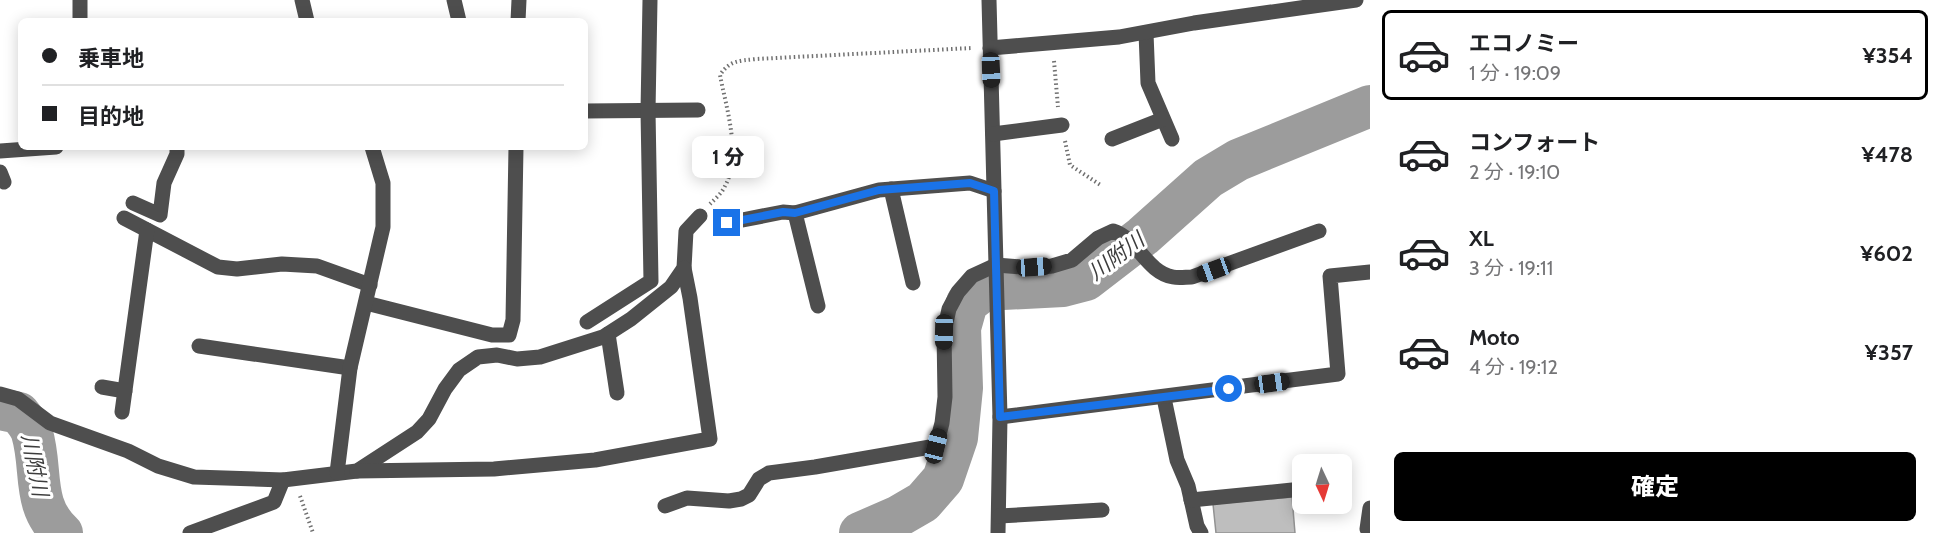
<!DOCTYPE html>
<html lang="ja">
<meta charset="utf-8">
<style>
body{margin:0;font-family:Cabin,"Noto Sans JP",sans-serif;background:#f2f2f2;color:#202124;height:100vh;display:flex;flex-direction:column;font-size:22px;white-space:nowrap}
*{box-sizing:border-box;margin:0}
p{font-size:20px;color:#757577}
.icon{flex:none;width:33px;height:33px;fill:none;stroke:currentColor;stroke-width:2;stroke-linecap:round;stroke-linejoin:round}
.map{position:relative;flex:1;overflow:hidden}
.sheet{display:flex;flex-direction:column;background:#fff;width:570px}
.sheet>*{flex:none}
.top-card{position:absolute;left:18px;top:18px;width:570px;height:132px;border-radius:9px;box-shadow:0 3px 15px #0003;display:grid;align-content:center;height:132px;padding:0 24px;background:#fff}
.needle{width:39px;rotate:176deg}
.controls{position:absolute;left:1292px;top:454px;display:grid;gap:12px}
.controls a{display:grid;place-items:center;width:60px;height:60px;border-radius:9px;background:#fff;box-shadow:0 3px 15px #0003;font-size:30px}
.end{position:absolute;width:27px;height:27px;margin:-14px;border:8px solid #1a73e8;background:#fff;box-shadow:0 0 0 3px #fff}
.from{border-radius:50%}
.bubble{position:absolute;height:42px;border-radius:9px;background:#fff;box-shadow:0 3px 15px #0003;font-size:20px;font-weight:800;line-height:42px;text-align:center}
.car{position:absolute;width:18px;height:36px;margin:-18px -9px;border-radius:8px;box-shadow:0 0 4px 2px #0007;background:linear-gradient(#222 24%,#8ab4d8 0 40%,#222 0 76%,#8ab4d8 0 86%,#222 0)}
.top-card b{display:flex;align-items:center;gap:21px;height:57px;font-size:22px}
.top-card b+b{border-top:2px solid #e0e0e0}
.top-card i{width:15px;height:15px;background:#202124}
ul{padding:10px 0 0;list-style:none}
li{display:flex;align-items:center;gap:18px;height:90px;margin:0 12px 9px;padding:0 12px;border:3px solid transparent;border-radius:9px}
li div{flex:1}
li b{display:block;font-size:22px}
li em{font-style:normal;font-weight:800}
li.selected{border-color:#000}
li>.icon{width:54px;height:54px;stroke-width:1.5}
.cta{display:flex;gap:12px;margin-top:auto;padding:12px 24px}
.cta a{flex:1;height:69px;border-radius:9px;background:#000;color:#fff;font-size:24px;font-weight:800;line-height:69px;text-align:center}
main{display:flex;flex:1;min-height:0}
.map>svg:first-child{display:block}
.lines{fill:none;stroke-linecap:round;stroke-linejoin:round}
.river{stroke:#9c9c9c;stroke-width:42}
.building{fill:#bebebe;stroke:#929292;stroke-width:1.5}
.path{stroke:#707070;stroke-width:4;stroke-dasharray:1.5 3;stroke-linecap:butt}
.minor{stroke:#4e4e4e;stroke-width:15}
.route{stroke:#1a73e8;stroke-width:8}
.labels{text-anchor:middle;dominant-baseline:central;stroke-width:6;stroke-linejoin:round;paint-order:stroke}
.water-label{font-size:21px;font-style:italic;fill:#3d3d3d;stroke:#fff}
</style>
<main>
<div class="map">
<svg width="1370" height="533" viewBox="0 0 1370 533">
<rect width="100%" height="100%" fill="#fff"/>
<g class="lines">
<g class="river">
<path d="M0,409L19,413C24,419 30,426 32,433C43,470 31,505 62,533"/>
<path d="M860,533L899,516L923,502L943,479L957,438L962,388L960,328L967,303L984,290L1063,286L1086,280L1143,236L1208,178L1238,160L1370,106"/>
</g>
</g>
<path class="building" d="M1292,497L1295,533H1216L1213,504Z"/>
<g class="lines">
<g class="path">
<path d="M1054,61L1058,107"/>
<path d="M1065,141L1070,165L1102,186"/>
<path d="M710,204C715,199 722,193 725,186C742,156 726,107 720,75C730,60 739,61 756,59L972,48"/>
<path d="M300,496L313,533"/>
</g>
<g class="minor">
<path d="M80,0V21"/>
<path d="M302,0L307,21"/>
<path d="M454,0L459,21"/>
<path d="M989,0L1000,417L998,533"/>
<path d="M518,21L519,0"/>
<path d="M1146,33L1148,83L1172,139"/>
<path d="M990,48L1119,37L1194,23L1356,0"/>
<path d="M585,111L698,110"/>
<path d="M993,134L1062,125"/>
<path d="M1112,139L1163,119"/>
<path d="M0,151L56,147"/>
<path d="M0,172L4,182"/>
<path d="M891,189L913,283"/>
<path d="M133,203L160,215L164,183L177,154V147"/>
<path d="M124,218L218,267L237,269L282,264L317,266L370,285"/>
<path d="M727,223L783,212L795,213"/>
<path d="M366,303L492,335H509L513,320L516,147"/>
<path d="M818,306L795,213L879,190L970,183L994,191"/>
<path d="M587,322L651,281L648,111L650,0"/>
<path d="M608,334L617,393"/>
<path d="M199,346L350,368"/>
<path d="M102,387L125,391"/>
<path d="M0,394L18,399L50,423L128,451L158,466L194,477L283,480L357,471L417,432L429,419L445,389L459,370L478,357L497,355L517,359L540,357L603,337L631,319L671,287L684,268L686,231L700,216"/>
<path d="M1164,398L1177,460L1188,486L1197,526L1201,533"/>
<path d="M122,412L147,230"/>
<path d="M1000,417L1338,374L1330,276L1370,272"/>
<path d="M357,471L494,469L595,460L710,439L690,298L684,268"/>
<path d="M337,473L350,368L383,227V183L372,147"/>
<path d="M1191,500L1302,489"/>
<path d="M665,506L687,498L729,501L741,499L749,495L759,479L769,473L815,467L936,446L942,423L945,397L944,332L949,309L958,292L972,276L996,265L1034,268L1052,266L1072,260L1098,238L1113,231C1138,239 1146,272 1173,277C1179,278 1186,277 1192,277L1319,231"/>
<path d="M999,516L1102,510"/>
<path d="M1367,529L1370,508"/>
<path d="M190,533L274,502L283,480"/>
</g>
</g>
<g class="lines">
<path class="route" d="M727,223L783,212L795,213L879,190L970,183L994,191L1000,417L1229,389"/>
</g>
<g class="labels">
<g class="water-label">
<text transform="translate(1116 256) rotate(-37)">川附川</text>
<text transform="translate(35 465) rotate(79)">川附川</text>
</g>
</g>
</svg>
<div class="controls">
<a><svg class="needle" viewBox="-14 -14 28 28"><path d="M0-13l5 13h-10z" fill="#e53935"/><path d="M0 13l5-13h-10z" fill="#757577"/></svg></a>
</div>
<i class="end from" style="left:1229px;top:389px"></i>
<i class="end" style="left:727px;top:223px"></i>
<div class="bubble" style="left:692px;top:136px;width:72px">1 分</div>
<i class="car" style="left:991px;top:70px;rotate:178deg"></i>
<i class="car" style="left:1034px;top:267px;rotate:86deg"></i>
<i class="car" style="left:1214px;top:270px;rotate:250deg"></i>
<i class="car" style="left:944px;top:332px;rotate:181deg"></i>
<i class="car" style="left:1272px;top:383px;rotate:82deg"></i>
<i class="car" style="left:936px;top:446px;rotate:14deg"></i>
<div class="top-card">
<b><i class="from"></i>乗車地</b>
<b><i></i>目的地</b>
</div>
</div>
<section class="sheet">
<ul>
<li class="selected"><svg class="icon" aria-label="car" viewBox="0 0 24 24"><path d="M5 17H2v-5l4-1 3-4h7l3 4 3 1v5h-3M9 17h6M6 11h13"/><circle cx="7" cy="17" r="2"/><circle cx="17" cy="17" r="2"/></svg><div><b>エコノミー</b><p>1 分 · 19:09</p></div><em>¥354</em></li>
<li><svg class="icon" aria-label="car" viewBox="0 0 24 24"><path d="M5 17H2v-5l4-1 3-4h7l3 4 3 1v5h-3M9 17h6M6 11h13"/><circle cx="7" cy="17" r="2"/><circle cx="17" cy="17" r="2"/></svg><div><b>コンフォート</b><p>2 分 · 19:10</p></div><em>¥478</em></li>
<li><svg class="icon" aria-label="car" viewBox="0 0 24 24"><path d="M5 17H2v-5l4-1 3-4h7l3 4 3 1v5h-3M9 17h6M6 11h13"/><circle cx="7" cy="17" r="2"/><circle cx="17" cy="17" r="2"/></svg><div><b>XL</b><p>3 分 · 19:11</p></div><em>¥602</em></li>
<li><svg class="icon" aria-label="car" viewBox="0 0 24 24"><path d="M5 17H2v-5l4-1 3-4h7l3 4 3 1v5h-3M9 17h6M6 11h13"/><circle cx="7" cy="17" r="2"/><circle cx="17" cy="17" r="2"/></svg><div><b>Moto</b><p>4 分 · 19:12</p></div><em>¥357</em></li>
</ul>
<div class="cta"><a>確定</a></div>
</section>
</main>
